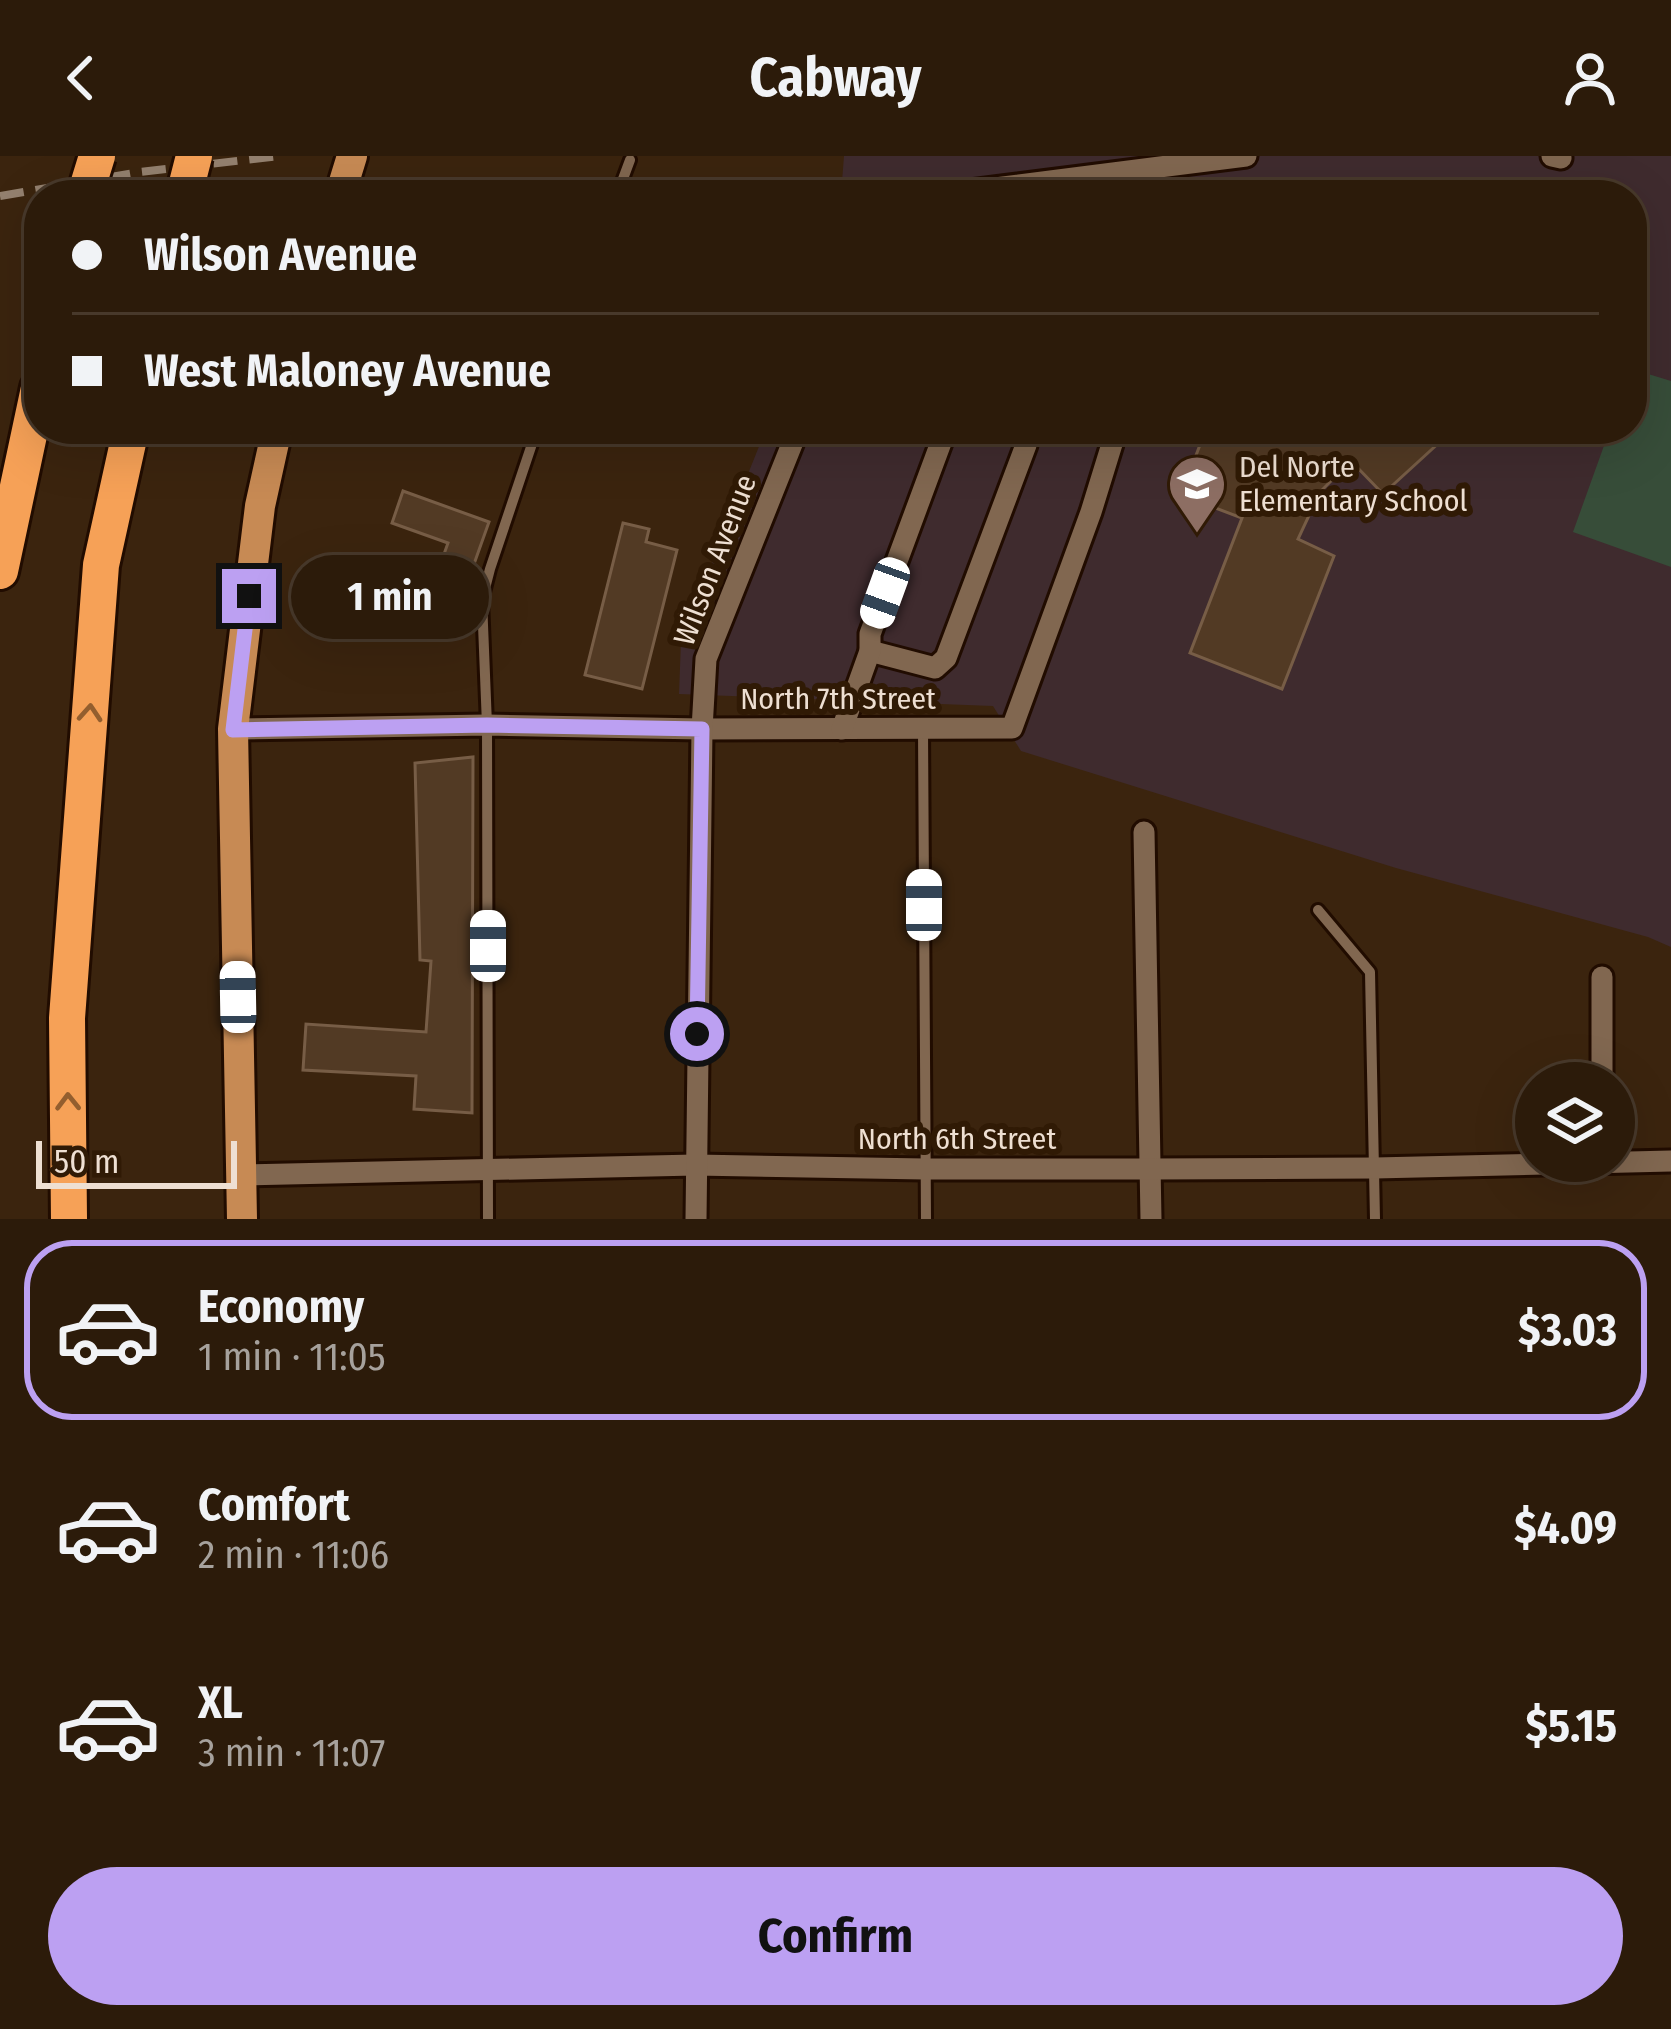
<!DOCTYPE html>
<meta charset="utf-8">
<style>
body{margin:0;font-family:"Fira Sans Condensed",sans-serif;background:#342413;color:#f1f3f6;height:100vh;display:flex;flex-direction:column;font-size:45px;white-space:nowrap}
*{box-sizing:border-box;margin:0}
p{font-size:39px;color:#a6a19c}
.icon{flex:none;width:66px;height:66px;fill:none;stroke:currentColor;stroke-width:2;stroke-linecap:round;stroke-linejoin:round}
.map{position:relative;height:1063px;overflow:hidden}
.drawer{display:flex;flex-direction:column;background:#2c1b0a;flex:1}
.drawer>*{flex:none}
.guide{position:absolute;left:24px;top:24px;width:1623px;height:264px;border-radius:48px;box-shadow:0 12px 48px #0002,0 0 0 3px #48392b;display:grid;align-content:center;height:264px;padding:0 48px;background:#2c1b0a}
.buttons{position:absolute;left:1515px;top:906px;display:grid;gap:24px}
.buttons a{display:grid;place-items:center;width:120px;height:120px;border-radius:50%;background:#2c1b0a;box-shadow:0 12px 48px #0002,0 0 0 3px #48392b;font-size:60px}
.scale{position:absolute;left:36px;bottom:30px;width:201px;box-sizing:border-box;padding-left:12px;border:6px solid #eedfd2;border-top:0;font-size:33px;line-height:42px;white-space:nowrap;color:#eedfd2;-webkit-text-stroke:9px #301a05;paint-order:stroke}
.end{position:absolute;width:54px;height:54px;margin:-27px;border:15px solid #bca0f2;background:#111;box-shadow:0 0 0 6px #111}
.from{border-radius:50%}
.bubble{position:absolute;height:84px;border-radius:42px;background:#2c1b0a;box-shadow:0 12px 48px #0002,0 0 0 3px #48392b;font-size:39px;font-weight:700;line-height:84px;text-align:center}
.car{position:absolute;width:36px;height:72px;margin:-36px -18px;border-radius:15px;box-shadow:0 0 9px 3px #0007;background:linear-gradient(#fff 24%,#345 0 40%,#fff 0 76%,#345 0 86%,#fff 0)}
.guide b{display:flex;align-items:center;gap:42px;height:114px;font-size:45px}
.guide b+b{border-top:3px solid #48392b}
.guide i{width:30px;height:30px;background:#f1f3f6}
ul{padding:21px 0 0;list-style:none}
li{display:flex;align-items:center;gap:36px;height:180px;margin:0 24px 18px;padding:0 24px;border:6px solid transparent;border-radius:48px}
li div{flex:1}
li b{display:block;font-size:45px}
li em{font-style:normal;font-weight:700}
li.current{border-color:#bca0f2}
li>.icon{width:108px;height:108px;stroke-width:1.5}
.cta{display:flex;gap:24px;margin-top:auto;padding:24px 48px}
.cta a{flex:1;height:138px;border-radius:72px;background:#bca0f2;color:#111;font-size:48px;font-weight:700;line-height:138px;text-align:center}
header{display:flex;justify-content:space-between;align-items:center;height:156px;padding:0 48px;background:#2c1b0a;font-size:54px;font-weight:700}
.map>svg:first-child{display:block}
.education{fill:#3f2b2e}
.grass{fill:#374d39}
.building{fill:#523a24;stroke:#775d46;stroke-width:3}
.lines{fill:none;stroke-linecap:round;stroke-linejoin:round}
.lane-casing{stroke:#210c00;stroke-width:16}
.street-casing{stroke:#210c00;stroke-width:27}
.primary-casing{stroke:#210c00;stroke-width:36}
.highway-casing{stroke:#210c00;stroke-width:42}
.lane{stroke:#816750;stroke-width:10}
.street{stroke:#816750;stroke-width:21}
.primary{stroke:#c78a54;stroke-width:30}
.highway{stroke:#f6a157;stroke-width:36}
.rail{stroke:#94816f;stroke-width:8;stroke-dasharray:24 12;stroke-linecap:butt}
.highway-bridge-casing{stroke:#210c00;stroke-width:42;stroke-linecap:butt}
.highway-bridge{stroke:#f6a157;stroke-width:36}
.oneway{stroke:#935e2e}
.route{stroke:#bca0f2;stroke-width:15}
.labels{text-anchor:middle;dominant-baseline:central;stroke-width:12;stroke-linejoin:round;paint-order:stroke}
.poi-label{font-size:30px;fill:#eedfd2;stroke:#301a05;text-anchor:start}
.street-label{font-size:30px;fill:#eedfd2;stroke:#301a05}
</style>
<header><svg class="icon" aria-label="back" viewBox="0 0 24 24"><path d="M15 5l-7 7 7 7"/></svg>Cabway<svg class="icon" aria-label="person" viewBox="0 0 24 24"><circle cx="12" cy="8" r="4"/><path d="M4 21q1-7 8-7t8 7"/></svg></header>
<div class="map">
<svg width="1671" height="1063" viewBox="0 0 1671 1063">
<rect width="100%" height="100%" fill="#3b240e"/>
<path class="education" d="M844,0H1671V791L1648,781L1396,712L1021,595L993,550L679,538L681,485L766,273H1632V39H841Z"/>
<path class="grass" d="M1632,213L1671,225V411L1573,376L1610,273H1632Z"/>
<g class="building">
<path d="M482,23L528,39H477Z"/>
<path d="M1206,273H1454L1383,338L1351,305L1320,336L1298,383L1334,400L1282,533L1190,497L1242,362L1181,339Z"/>
<path d="M403,335L489,366L469,422L439,412L448,387L392,367Z"/>
<path d="M623,367L649,373L646,386L677,394L642,533L585,519Z"/>
<path d="M473,601L472,957L414,953L416,920L303,914L306,868L426,876L431,805L420,804L415,607Z"/>
</g>
<g class="lines">
<g class="lane-casing">
<g id="lane">
<path d="M617,39L630,4"/>
<path d="M923,573L926,1063"/>
<path d="M1318,754L1370,816L1375,1063"/>
<path d="M488,1063L487,569L482,444L490,413L537,273"/>
</g>
</g>
<g class="street-casing">
<g id="street">
<path d="M1552,0L1561,2"/>
<path d="M939,39L1246,0"/>
<path d="M870,495L935,512L946,502L1026,289L1027,273"/>
<path d="M233,573L487,569L702,573L1012,572L1091,356L1112,288L1111,273"/>
<path d="M842,573L870,495V478L946,273"/>
<path d="M1144,676L1151,1063"/>
<path d="M1602,821V927"/>
<path d="M242,1019L695,1009L925,1013H1151L1375,1012L1671,1005"/>
<path d="M696,1063L702,573L706,503L798,273"/>
</g>
</g>
<g class="primary-casing">
<g id="primary">
<path d="M340,39L352,0"/>
<path d="M242,1063L233,573L260,350L277,273"/>
</g>
</g>
<g class="highway-casing">
<g id="highway">
<path d="M0,415L39,232"/>
<path d="M69,1063L67,862L101,409L131,273"/>
</g>
</g>
<use href="#lane" class="lane"/>
<use href="#street" class="street"/>
<use href="#primary" class="primary"/>
<use href="#highway" class="highway"/>
<path class="rail" d="M0,40L140,16L280,0"/>
<g class="highway-bridge-casing">
<g id="highway-bridge">
<path d="M85,39L97,0"/>
<path d="M184,39L194,0"/>
</g>
</g>
<use href="#highway-bridge" class="highway-bridge"/>
</g>
<defs><path id="oneway-chevron" d="M-2-3.5L2.5 0L-2 3.5" fill="none" stroke-width="1.6" stroke-linecap="round" stroke-linejoin="round" transform="scale(3)"/></defs>
<g class="oneway">
<use href="#oneway-chevron" transform="translate(90 557) rotate(-86)"/>
<use href="#oneway-chevron" transform="translate(68 946) rotate(-91)"/>
</g>
<g class="lines">
<path class="route" d="M249,440L233,574L487,569L702,573L697,878"/>
</g>
<defs>
<g id="school-pin" transform="scale(3)"><path d="M0 17L-7.5 6A9.5 9.5 0 1 1 7.5 6Z" fill="#8d6e63" stroke="#301a05"/><path d="M0-5L7-2L0 1L-7-2ZM-4 1L0 2.5L4 1V4Q0 6-4 4Z" fill="#fff"/></g>
</defs>
<g fill-rule="evenodd">
<use href="#school-pin" x="1197" y="328"/>
</g>
<g class="labels">
<g class="poi-label">
<text x="1239" y="311">Del Norte<tspan x="1239" dy="34">Elementary School</tspan></text>
</g>
<g class="street-label">
<text transform="translate(715 404) rotate(-69)">Wilson Avenue</text>
<text x="838" y="543">North 7th Street</text>
<text x="957" y="983">North 6th Street</text>
</g>
</g>
</svg>
<div class="buttons">
<a><svg class="icon" aria-label="layers" viewBox="0 0 24 24"><path d="M12 4l9 5-9 5-9-5zM3 14l9 5 9-5"/></svg></a>
</div>
<div class="scale">50 m</div>
<i class="end from" style="left:697px;top:878px"></i>
<i class="end" style="left:249px;top:440px"></i>
<div class="bubble" style="left:291px;top:399px;width:198px">1 min</div>
<i class="car" style="left:885px;top:437px;rotate:200deg"></i>
<i class="car" style="left:924px;top:749px;rotate:0deg"></i>
<i class="car" style="left:488px;top:790px;rotate:0deg"></i>
<i class="car" style="left:238px;top:841px;rotate:359deg"></i>
<div class="guide">
<b><i class="from"></i>Wilson Avenue</b>
<b><i></i>West Maloney Avenue</b>
</div>
</div>
<section class="drawer">
<ul>
<li class="current"><svg class="icon" aria-label="car" viewBox="0 0 24 24"><path d="M5 17H2v-5l4-1 3-4h7l3 4 3 1v5h-3M9 17h6M6 11h13"/><circle cx="7" cy="17" r="2"/><circle cx="17" cy="17" r="2"/></svg><div><b>Economy</b><p>1 min · 11:05</p></div><em>$3.03</em></li>
<li><svg class="icon" aria-label="car" viewBox="0 0 24 24"><path d="M5 17H2v-5l4-1 3-4h7l3 4 3 1v5h-3M9 17h6M6 11h13"/><circle cx="7" cy="17" r="2"/><circle cx="17" cy="17" r="2"/></svg><div><b>Comfort</b><p>2 min · 11:06</p></div><em>$4.09</em></li>
<li><svg class="icon" aria-label="car" viewBox="0 0 24 24"><path d="M5 17H2v-5l4-1 3-4h7l3 4 3 1v5h-3M9 17h6M6 11h13"/><circle cx="7" cy="17" r="2"/><circle cx="17" cy="17" r="2"/></svg><div><b>XL</b><p>3 min · 11:07</p></div><em>$5.15</em></li>
</ul>
<div class="cta"><a>Confirm</a></div>
</section>
